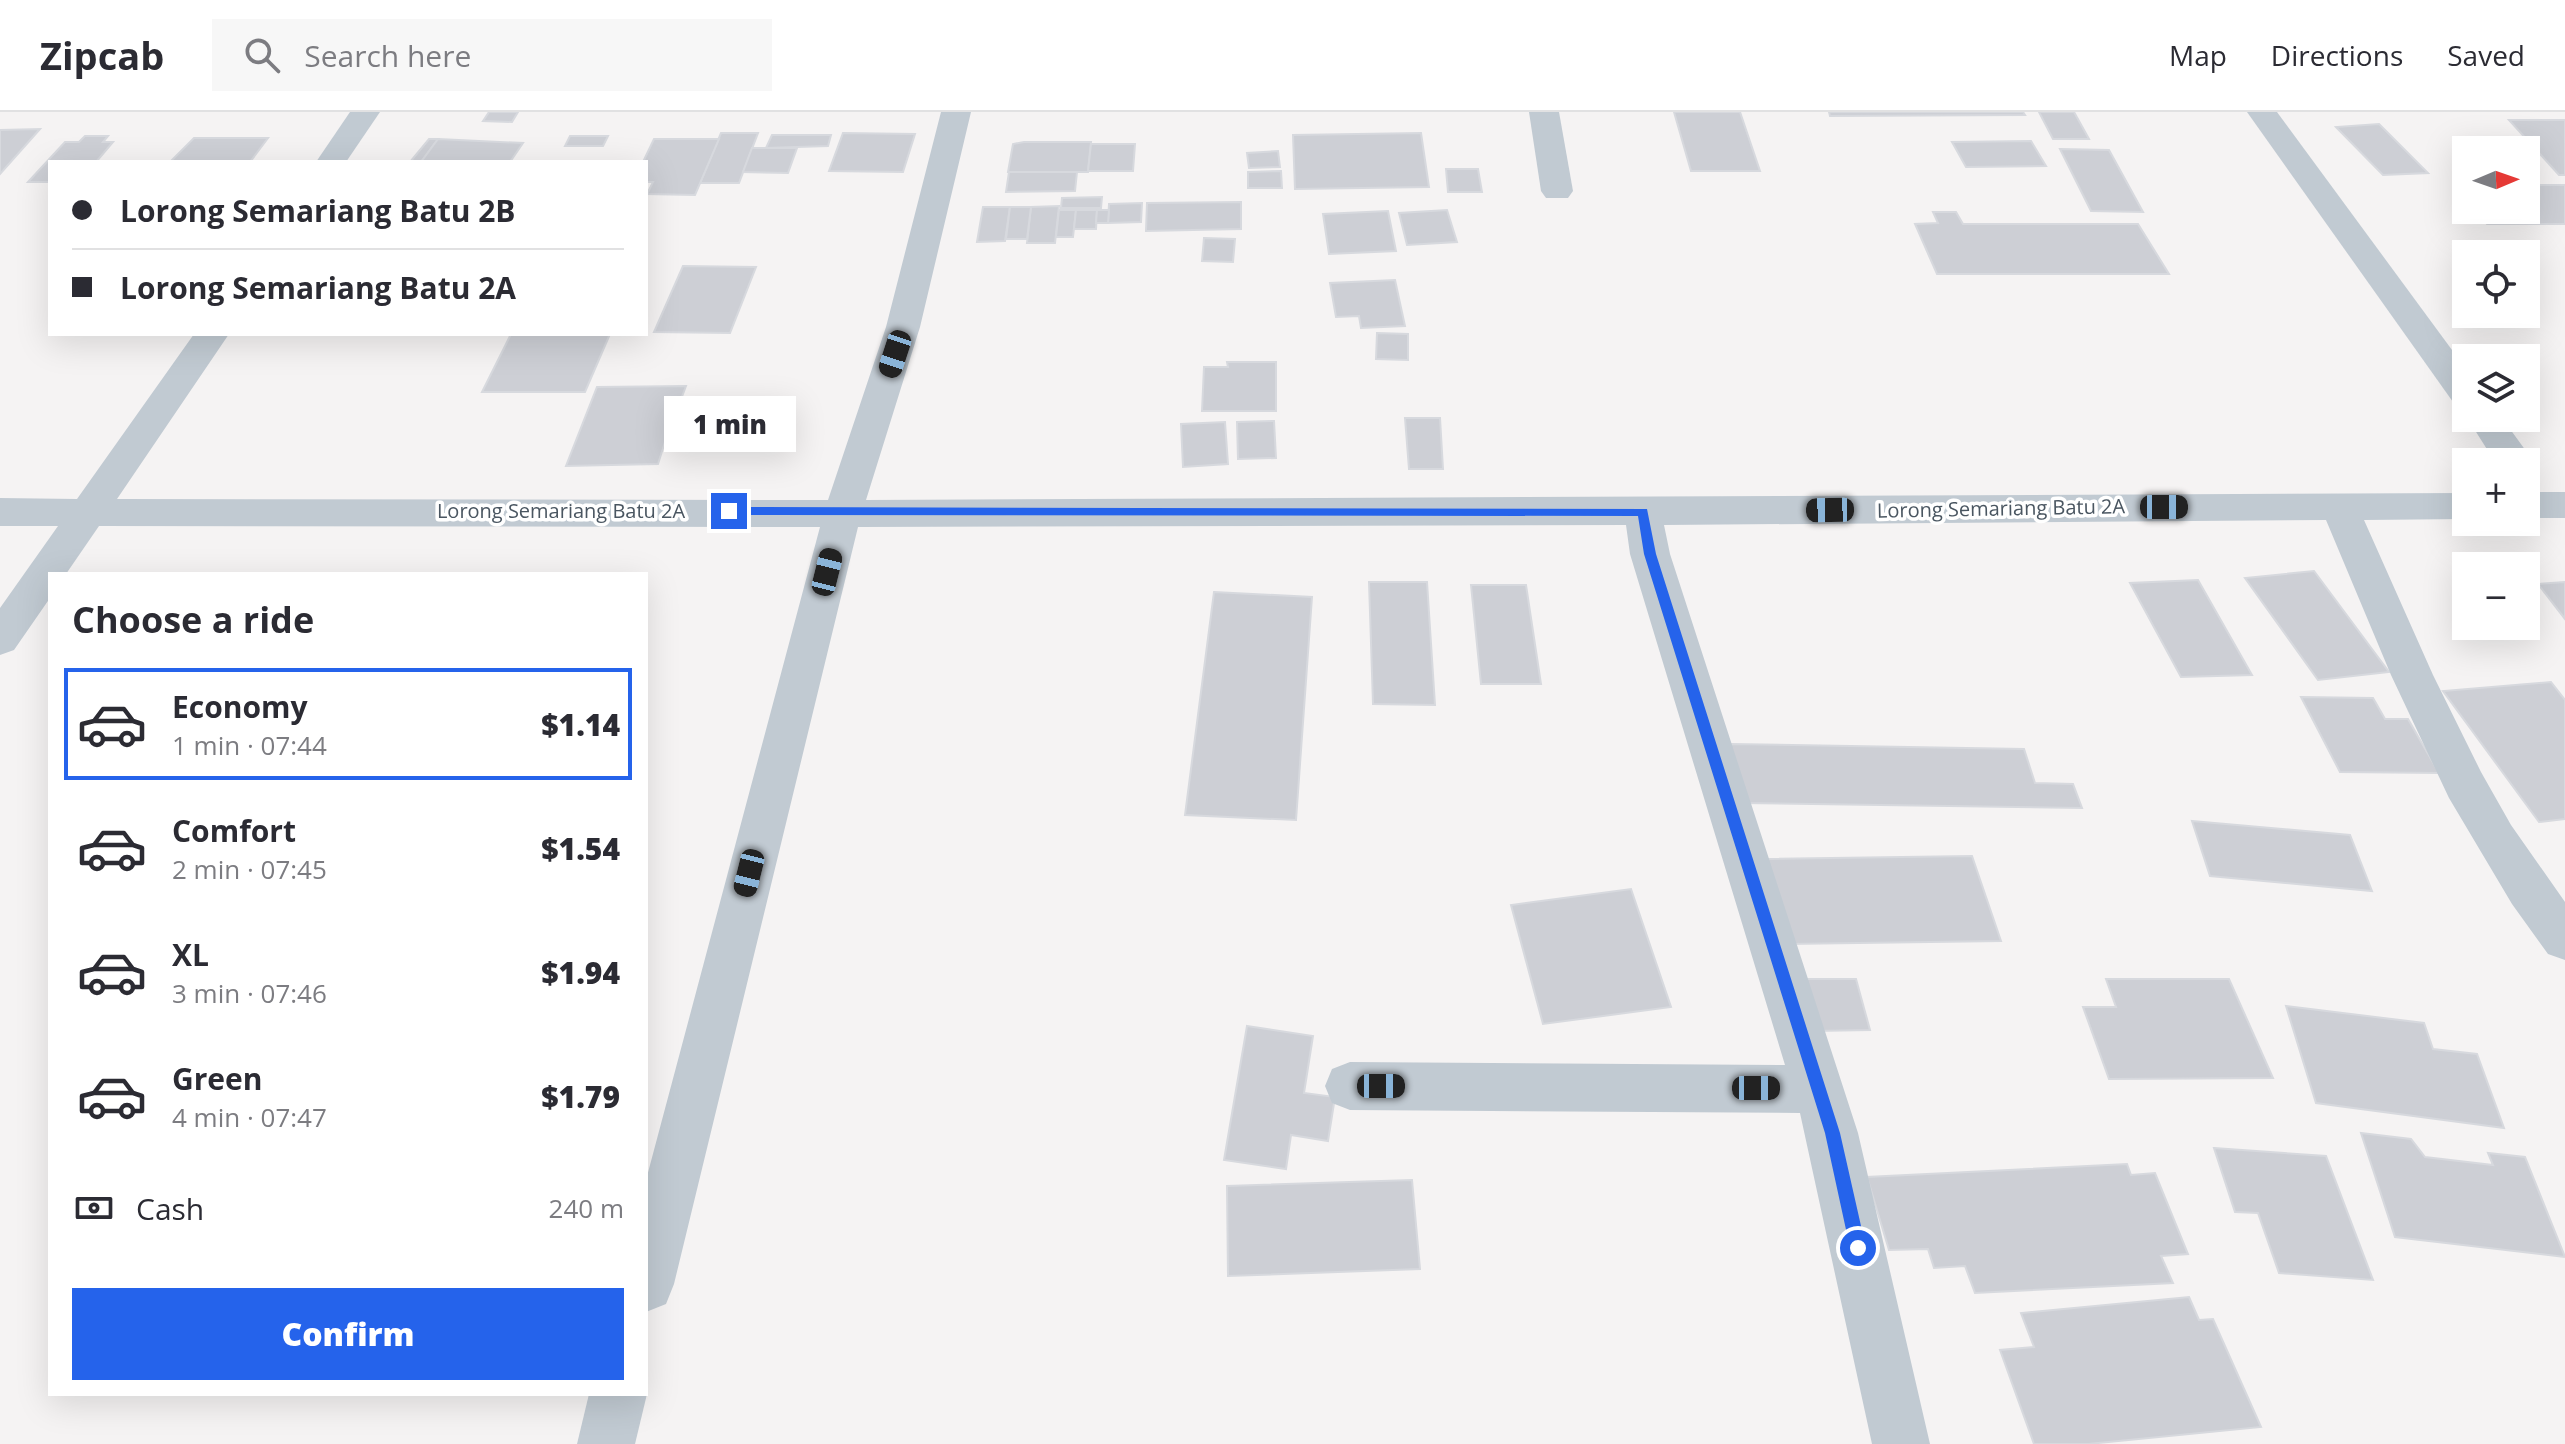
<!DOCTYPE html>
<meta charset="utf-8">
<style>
body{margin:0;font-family:"Open Sans",sans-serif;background:#f7f7f7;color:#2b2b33;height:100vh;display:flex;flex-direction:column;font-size:30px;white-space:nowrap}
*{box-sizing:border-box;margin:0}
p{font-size:26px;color:#7c7c81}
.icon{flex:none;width:44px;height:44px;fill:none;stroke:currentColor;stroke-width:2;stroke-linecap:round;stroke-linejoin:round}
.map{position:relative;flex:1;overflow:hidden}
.panel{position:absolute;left:48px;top:460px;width:600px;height:824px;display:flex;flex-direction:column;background:#fff;border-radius:0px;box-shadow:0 8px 32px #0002}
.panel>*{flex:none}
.banner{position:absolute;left:48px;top:48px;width:600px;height:176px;border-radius:0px;box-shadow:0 8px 32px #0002;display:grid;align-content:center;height:176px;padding:0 24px;background:#fff}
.needle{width:52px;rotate:88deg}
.buttons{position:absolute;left:2452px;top:24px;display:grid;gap:16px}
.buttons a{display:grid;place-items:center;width:88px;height:88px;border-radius:0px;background:#fff;box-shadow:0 8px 32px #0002;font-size:40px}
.end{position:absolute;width:36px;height:36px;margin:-18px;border:10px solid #2563eb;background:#fff;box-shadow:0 0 0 4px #fff}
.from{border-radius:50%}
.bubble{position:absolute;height:56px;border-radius:0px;background:#fff;box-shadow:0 8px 32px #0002;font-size:26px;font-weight:800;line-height:56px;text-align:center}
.car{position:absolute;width:24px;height:48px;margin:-24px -12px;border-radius:10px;box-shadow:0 0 6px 2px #0007;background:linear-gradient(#222 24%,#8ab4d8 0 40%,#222 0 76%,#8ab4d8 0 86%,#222 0)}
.banner b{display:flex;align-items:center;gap:28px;height:76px;font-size:30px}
.banner b+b{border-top:2px solid #e1e1e2}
.banner i{width:20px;height:20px;background:#2b2b33}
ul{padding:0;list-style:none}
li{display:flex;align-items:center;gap:24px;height:112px;margin:0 16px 12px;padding:0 8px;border:4px solid transparent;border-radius:0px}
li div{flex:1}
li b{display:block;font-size:30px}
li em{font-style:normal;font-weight:800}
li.active{border-color:#2563eb}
li>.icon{width:72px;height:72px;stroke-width:1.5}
h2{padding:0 24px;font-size:36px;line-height:96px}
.pay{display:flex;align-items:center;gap:20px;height:88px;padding:0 24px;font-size:30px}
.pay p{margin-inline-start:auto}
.primary-button{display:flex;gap:16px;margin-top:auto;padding:16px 24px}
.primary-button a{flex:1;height:92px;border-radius:0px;background:#2563eb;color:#fff;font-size:32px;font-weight:800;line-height:92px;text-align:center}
header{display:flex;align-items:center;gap:48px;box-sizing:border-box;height:112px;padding:0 40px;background:#fff;border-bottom:2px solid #e1e1e2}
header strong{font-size:38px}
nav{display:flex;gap:44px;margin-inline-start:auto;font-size:28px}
.search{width:560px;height:72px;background:#f7f7f7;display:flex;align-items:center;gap:20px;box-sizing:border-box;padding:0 28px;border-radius:0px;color:#7c7c81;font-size:30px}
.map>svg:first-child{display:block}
.building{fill:#cdcfd5;stroke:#d7d9de;stroke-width:2}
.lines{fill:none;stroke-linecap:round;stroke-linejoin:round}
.minor{fill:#c1cad2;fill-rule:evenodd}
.route{fill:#2563eb}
.labels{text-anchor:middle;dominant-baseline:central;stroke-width:7;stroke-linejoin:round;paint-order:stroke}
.street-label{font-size:20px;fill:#4a5661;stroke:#fff}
</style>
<header>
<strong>Zipcab</strong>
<div class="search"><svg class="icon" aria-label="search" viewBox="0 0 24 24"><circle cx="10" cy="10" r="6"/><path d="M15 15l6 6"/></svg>Search here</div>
<nav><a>Map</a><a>Directions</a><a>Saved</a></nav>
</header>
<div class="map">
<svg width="2565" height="1332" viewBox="0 0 2565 1332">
<rect width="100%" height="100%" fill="#f5f3f3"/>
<g class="building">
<path d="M489,0H518L512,10L483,9Z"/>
<path d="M1674,0H1740L1760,59H1691Z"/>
<path d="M1829,0H2023L2025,3L1830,4Z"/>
<path d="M2039,0H2074L2089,27H2053Z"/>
<path d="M2509,8H2565V63H2559Z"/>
<path d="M2379,12L2428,61L2383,63L2336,15Z"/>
<path d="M40,17L0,62V18Z"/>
<path d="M721,21H758L739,71H700Z"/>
<path d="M843,21L915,22L903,60L829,59Z"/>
<path d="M1421,21L1429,75L1295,77L1293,23Z"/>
<path d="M772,23H831L828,34L766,36Z"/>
<path d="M85,24H108L103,30H113L96,50H50V70H28L65,30H79Z"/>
<path d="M570,24H608L603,34H565Z"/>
<path d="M194,26H268L250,50H170Z"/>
<path d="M429,27H438L421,50H410Z"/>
<path d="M438,27L523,31L510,50H421Z"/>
<path d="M654,27H719L695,83L647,82L653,70H646V50H643Z"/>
<path d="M2031,29L2046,54L1966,55L1952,30Z"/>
<path d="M1024,30H1091L1088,60H1008L1013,32Z"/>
<path d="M1091,32H1135L1133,59H1088Z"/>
<path d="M752,36H797L788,61L743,60Z"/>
<path d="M2060,37L2109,38L2143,100L2091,99Z"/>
<path d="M1278,39L1280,55L1249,56L1247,41Z"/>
<path d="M1446,57H1478L1482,80H1448Z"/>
<path d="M1281,59L1282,76H1248V60Z"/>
<path d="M1009,60H1077L1075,79L1006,80Z"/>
<path d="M2526,73H2565V112H2487L2475,98H2526Z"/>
<path d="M1102,85L1101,96H1061L1062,86Z"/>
<path d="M1241,90V117L1146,119L1147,91Z"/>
<path d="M1142,91L1141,110L1108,111L1109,92Z"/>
<path d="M1059,94L1055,131H1027L1031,95Z"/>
<path d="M983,95H1010L1005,129L977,130Z"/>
<path d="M1010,95H1031L1027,127H1006Z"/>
<path d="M1059,98H1076L1073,125H1056Z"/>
<path d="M1076,98H1097L1096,117H1074Z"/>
<path d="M1097,98H1109L1108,111H1096Z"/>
<path d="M1447,98L1457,130L1407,133L1399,101Z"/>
<path d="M1388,99L1396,139L1329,142L1323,102Z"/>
<path d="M1933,100H1956L1963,112H2138L2169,162H1937L1915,112L1938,111Z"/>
<path d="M1204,126L1235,127L1233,150L1202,149Z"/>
<path d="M683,154L756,155L730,221L654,220Z"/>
<path d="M1395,168L1405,214L1361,216L1359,204L1336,205L1330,171Z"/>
<path d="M1377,221L1408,222V248L1376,247Z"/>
<path d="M511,222H610L585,280H482Z"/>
<path d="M1227,250H1276V299H1202L1204,255H1228Z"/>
<path d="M686,274L680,290H702L689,329L665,330L658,352L566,354L597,275Z"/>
<path d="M1405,306H1440L1443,357H1409Z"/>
<path d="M1274,309L1276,346L1238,347L1237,310Z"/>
<path d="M1225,310L1228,352L1183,355L1181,312Z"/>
<path d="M2314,459L2389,560L2318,568L2245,466Z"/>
<path d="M2198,468L2252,563L2181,565L2130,471Z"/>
<path d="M1369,470H1427L1435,593L1373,592Z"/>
<path d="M2565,470V507L2538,472Z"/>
<path d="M1471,473H1526L1541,572H1481Z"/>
<path d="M1214,480L1312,485L1296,708L1185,703Z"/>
<path d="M2551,570L2565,588V707L2539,710L2443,579Z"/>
<path d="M2301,585L2373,586L2385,607H2408L2439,661L2340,660Z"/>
<path d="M1730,632L2024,637L2035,671L2073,672L2082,696L1742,691Z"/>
<path d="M2192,709L2350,723L2372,779L2210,764Z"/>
<path d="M1972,744L2001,829L1787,832L1766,747Z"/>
<path d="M1631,777L1671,895L1543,912L1511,793Z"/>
<path d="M1801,867H1856L1870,918L1814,919Z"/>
<path d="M2106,867H2229L2273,966L2109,967L2083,895H2116Z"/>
<path d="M2286,894L2424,911L2433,937L2477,942L2504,1016L2316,991Z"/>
<path d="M1247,914L1313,924L1304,981L1335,985L1328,1029L1291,1023L1286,1057L1224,1048Z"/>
<path d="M2361,1021L2411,1027L2425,1045L2493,1053L2488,1041L2525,1045L2565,1145L2395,1125Z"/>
<path d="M2214,1036L2326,1044L2373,1168L2279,1161L2258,1101L2235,1100Z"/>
<path d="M2127,1052L2131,1063L2155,1061L2188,1142L2161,1144L2173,1171L1975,1181L1965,1154L1934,1156L1928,1137L1889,1138L1867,1065Z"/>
<path d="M1412,1068L1420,1157L1228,1164L1227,1074Z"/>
<path d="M2189,1185L2199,1208L2213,1207L2261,1315L2088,1332H2034L2000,1238L2034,1235L2021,1201Z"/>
</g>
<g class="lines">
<g class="minor">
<path d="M350,0H380L346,50H316Z"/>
<path d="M941,0H971L920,215L866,388L2466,381V407L2364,408L2433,563L2481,660L2511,713L2565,790V848L2548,842L2512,792L2449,686L2391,563L2326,408L1664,413L1670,442L1858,1021L1930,1332H1872L1800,1001L1350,998L1332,991L1325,974L1332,957L1350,950L1785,953L1630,442L1626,413L858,415L674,1172L666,1192L646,1200V1068L820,415L99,414L66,462H50V486L14,538L0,543V496L58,414H0V386L77,387L194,222H229L117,387L828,388L886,215Z"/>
<path d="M1529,0H1559L1573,79L1568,86H1546L1541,79Z"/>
<path d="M2247,0H2277L2466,257V294L2453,290Z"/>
<path d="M2466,304L2502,306L2534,350L2528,359L2526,350H2495Z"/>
<rect x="2526" y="380" width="39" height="26"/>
<path d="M646,1280L647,1282L635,1332H577L589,1282Z"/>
</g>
</g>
<path class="route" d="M729,395L1647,397L1656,442L1840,1021L1866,1136L1864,1142H1853L1850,1136L1825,1021L1644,442L1638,404L729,403L723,399Z"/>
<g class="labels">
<g class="street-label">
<text transform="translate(2001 396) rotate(-1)">Lorong Semariang Batu 2A</text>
<text x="561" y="398">Lorong Semariang Batu 2A</text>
</g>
</g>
</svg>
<div class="buttons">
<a><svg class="needle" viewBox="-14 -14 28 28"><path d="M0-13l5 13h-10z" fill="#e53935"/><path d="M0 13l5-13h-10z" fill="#7c7c81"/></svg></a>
<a><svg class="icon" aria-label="locate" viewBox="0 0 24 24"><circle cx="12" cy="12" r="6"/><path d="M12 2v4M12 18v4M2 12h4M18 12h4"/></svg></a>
<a><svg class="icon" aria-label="layers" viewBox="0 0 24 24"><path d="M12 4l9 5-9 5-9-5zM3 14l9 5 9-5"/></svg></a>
<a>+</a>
<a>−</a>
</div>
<i class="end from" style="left:1858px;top:1136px"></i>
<i class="end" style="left:729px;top:399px"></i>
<div class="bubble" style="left:664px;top:284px;width:132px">1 min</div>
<i class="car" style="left:895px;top:242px;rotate:198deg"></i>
<i class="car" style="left:2164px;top:395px;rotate:90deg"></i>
<i class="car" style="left:1830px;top:398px;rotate:269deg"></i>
<i class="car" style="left:827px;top:460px;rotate:14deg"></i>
<i class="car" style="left:749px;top:761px;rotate:194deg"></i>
<i class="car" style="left:1381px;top:974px;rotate:90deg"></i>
<i class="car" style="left:1756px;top:976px;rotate:90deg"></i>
<div class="banner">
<b><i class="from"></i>Lorong Semariang Batu 2B</b>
<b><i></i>Lorong Semariang Batu 2A</b>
</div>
<section class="panel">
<h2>Choose a ride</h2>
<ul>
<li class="active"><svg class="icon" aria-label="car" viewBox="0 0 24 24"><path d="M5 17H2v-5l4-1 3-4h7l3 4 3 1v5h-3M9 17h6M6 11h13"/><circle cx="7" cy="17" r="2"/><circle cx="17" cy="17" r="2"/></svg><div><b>Economy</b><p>1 min · 07:44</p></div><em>$1.14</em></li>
<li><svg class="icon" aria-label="car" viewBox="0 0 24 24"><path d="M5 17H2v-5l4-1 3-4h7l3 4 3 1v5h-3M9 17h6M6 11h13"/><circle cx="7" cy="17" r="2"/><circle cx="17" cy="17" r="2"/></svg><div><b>Comfort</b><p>2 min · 07:45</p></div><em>$1.54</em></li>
<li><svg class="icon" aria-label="car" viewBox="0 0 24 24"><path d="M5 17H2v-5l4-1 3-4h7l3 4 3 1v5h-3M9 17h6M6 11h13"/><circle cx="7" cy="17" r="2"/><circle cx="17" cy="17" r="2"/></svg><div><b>XL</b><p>3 min · 07:46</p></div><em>$1.94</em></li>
<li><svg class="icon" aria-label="car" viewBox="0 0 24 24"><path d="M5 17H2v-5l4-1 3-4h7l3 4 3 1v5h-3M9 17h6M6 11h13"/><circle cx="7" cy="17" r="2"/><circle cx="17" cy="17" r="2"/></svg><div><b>Green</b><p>4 min · 07:47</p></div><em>$1.79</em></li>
</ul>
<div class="pay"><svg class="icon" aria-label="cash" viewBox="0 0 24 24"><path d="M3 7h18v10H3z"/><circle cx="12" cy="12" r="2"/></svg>Cash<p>240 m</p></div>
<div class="primary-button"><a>Confirm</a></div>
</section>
</div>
